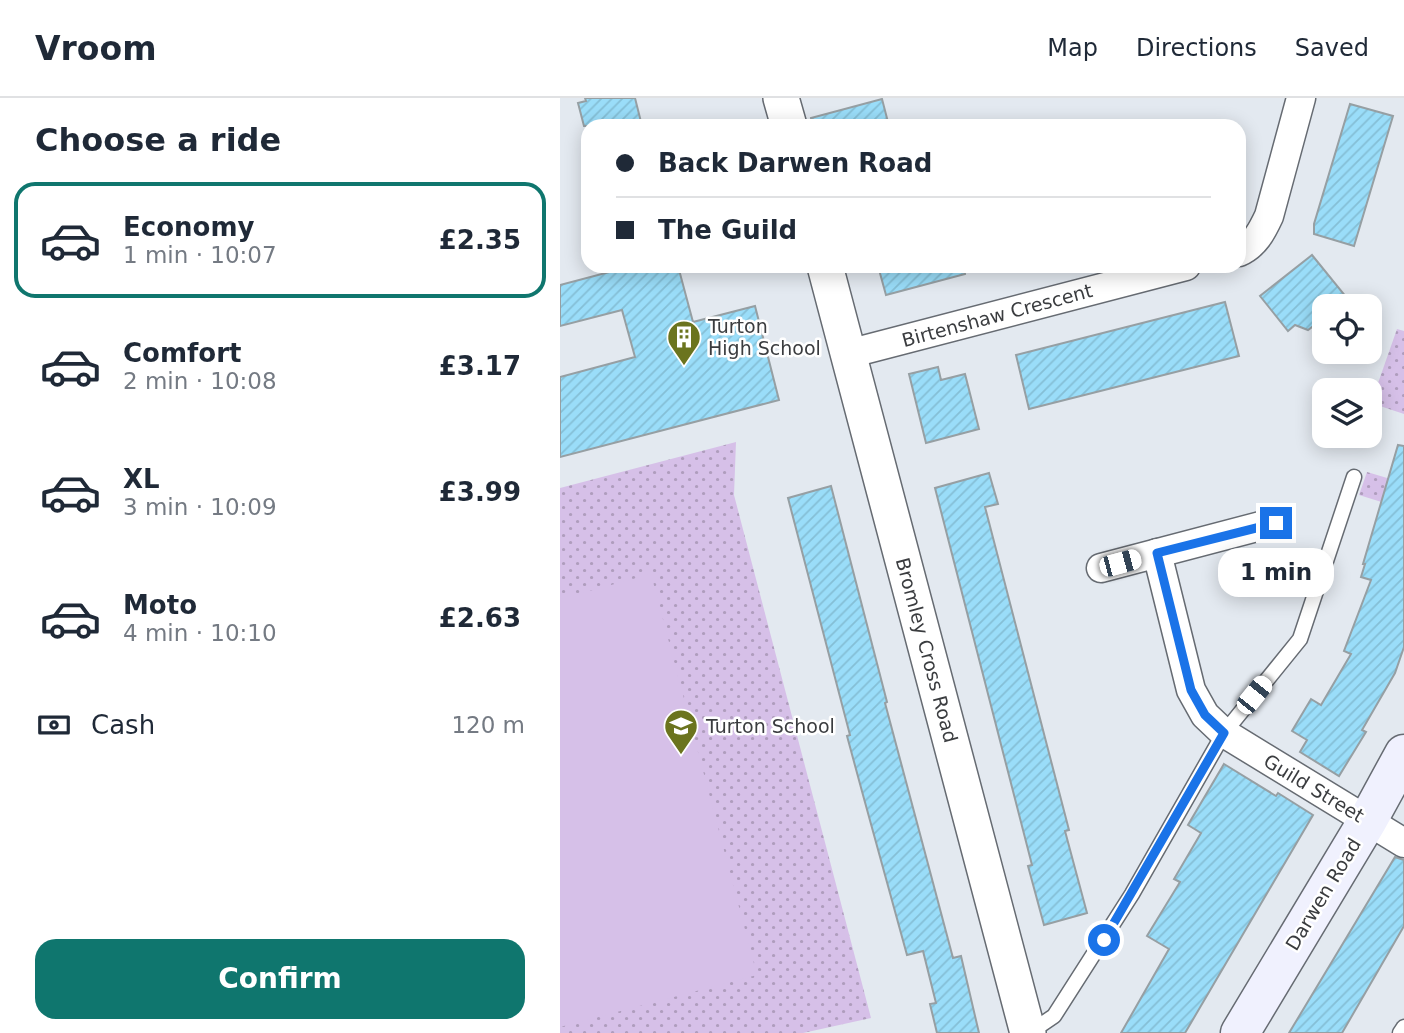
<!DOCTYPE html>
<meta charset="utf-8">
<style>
body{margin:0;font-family:"DejaVu Sans",sans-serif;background:#f2f2f3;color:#1f2937;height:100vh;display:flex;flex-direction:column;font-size:26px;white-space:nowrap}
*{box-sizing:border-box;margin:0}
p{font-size:23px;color:#747a83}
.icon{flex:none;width:38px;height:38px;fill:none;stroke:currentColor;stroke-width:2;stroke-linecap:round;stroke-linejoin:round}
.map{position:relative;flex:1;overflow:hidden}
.side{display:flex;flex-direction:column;background:#fff;width:560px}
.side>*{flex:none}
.hud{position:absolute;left:21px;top:21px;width:665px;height:154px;border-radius:21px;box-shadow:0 4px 18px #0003;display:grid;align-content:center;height:154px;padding:0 35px;background:#fff}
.fabs{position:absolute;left:752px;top:196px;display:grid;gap:14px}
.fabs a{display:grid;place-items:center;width:70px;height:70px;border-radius:14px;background:#fff;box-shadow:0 4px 18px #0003;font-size:35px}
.end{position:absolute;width:32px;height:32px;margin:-16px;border:9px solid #1a73e8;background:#fff;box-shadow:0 0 0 4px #fff}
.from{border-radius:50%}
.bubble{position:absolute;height:49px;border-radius:21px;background:#fff;box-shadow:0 4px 18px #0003;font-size:23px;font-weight:600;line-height:49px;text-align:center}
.car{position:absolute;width:21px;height:42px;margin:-21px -10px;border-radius:9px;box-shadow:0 0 5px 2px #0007;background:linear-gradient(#fff 24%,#345 0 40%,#fff 0 76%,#345 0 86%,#fff 0)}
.hud b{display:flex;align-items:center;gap:24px;height:66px;font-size:26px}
.hud b+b{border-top:2px solid #e0e1e3}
.hud i{width:18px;height:18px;background:#1f2937}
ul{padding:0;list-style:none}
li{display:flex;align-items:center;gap:21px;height:116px;margin:0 14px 10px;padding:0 21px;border:4px solid transparent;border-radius:21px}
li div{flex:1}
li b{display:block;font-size:26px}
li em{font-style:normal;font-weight:600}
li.current{border-color:#0f766e}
li>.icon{width:63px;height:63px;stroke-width:1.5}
h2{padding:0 35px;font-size:32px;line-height:84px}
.pay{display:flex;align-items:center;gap:18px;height:77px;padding:0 35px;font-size:26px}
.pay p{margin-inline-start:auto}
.primary-button{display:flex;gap:14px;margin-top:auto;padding:14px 35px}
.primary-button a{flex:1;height:80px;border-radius:21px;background:#0f766e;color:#fff;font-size:28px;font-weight:600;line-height:80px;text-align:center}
header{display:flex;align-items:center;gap:42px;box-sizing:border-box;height:98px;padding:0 35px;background:#fff;border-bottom:2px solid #e0e1e3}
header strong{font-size:33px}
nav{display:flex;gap:38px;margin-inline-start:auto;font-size:24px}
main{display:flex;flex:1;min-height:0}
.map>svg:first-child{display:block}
.green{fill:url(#green-dots)}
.pitch{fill:#d6c0e8}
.building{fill:url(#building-hatch);stroke:#969fa3;stroke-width:2}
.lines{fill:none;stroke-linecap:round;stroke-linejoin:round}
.service-casing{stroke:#666b72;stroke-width:17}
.minor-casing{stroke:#666b72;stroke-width:31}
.tertiary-casing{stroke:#666b72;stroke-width:38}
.secondary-casing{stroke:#666b72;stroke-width:41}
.service{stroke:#fff;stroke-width:14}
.minor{stroke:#fff;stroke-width:28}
.tertiary{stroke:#fff;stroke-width:35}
.secondary{stroke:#f0f1fe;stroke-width:38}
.route{stroke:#1a73e8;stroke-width:9}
.labels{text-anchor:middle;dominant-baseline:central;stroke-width:5;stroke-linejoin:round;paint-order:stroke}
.street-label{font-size:19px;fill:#3a3c3f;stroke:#fff}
.poi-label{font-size:19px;fill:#3a3c3f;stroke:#fff;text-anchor:start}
</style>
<header>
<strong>Vroom</strong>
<nav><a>Map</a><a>Directions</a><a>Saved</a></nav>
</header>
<main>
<section class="side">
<h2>Choose a ride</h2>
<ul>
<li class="current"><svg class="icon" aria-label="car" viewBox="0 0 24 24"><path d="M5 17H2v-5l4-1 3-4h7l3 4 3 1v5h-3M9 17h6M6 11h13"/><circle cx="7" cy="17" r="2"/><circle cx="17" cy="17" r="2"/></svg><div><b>Economy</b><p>1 min · 10:07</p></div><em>£2.35</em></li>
<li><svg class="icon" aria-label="car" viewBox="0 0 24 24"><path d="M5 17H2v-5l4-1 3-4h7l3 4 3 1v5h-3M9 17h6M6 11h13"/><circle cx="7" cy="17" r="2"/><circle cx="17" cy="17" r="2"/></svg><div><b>Comfort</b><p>2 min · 10:08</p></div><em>£3.17</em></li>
<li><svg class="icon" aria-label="car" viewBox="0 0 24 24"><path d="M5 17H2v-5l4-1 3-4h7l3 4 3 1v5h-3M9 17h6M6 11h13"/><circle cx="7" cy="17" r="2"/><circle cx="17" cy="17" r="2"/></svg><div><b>XL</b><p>3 min · 10:09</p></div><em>£3.99</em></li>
<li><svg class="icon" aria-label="car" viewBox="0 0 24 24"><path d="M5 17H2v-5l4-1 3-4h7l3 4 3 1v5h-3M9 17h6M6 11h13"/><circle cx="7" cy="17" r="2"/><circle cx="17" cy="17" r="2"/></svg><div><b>Moto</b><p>4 min · 10:10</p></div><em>£2.63</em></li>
</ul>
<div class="pay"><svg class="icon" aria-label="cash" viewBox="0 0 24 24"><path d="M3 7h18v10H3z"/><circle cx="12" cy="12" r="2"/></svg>Cash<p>120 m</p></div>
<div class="primary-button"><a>Confirm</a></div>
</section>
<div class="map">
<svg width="844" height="935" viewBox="0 0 844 935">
<defs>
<pattern id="green-dots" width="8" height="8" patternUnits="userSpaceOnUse" patternTransform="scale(1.75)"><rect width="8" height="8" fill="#d6c0e8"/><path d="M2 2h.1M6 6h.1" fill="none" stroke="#af9dbd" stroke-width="1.8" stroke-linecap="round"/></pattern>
<pattern id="building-hatch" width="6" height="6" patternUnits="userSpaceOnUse" patternTransform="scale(1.75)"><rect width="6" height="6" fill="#9addf9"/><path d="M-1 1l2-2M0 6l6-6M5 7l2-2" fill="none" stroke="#85bfd6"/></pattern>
</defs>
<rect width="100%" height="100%" fill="#e3e9f0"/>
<g class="green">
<path d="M837,231L844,233V316L811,305Z"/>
<path d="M176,344L174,397L311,920L243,935H0V390Z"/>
<path d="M807,374L844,385V411L799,397Z"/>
</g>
<path class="pitch" d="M91,476L197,877L0,929V501Z"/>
<g class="building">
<path d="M25,0H75L82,28H24L18,5L26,3Z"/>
<path d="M322,1L329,28H252L251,20Z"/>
<path d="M790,6L833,18L794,148L754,136V126Z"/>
<path d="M752,157L787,200L777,208H765V219L748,232L735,227L728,233L700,198Z"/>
<path d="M72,168H118L133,224L195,208L219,302L0,359V279L75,259L62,212L0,228V187Z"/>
<path d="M318,168H404L405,176L326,197Z"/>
<path d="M665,204L679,258L469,311L456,257Z"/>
<path d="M378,269L381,282L405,276L419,331L366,345L349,276Z"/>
<path d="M838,347L844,348V549L835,575L802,632L806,634L779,678L740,654L747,642L732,633L751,601L761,607L791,556L784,553L811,482L801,479L805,466H803Z"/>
<path d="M429,375L438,406L425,409L509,732L505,733L527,815L484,827L468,768L472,767L375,390Z"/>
<path d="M271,388L327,604L325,605L368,766L393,860L401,858L419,935H377L370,906L376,905L363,853L347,857L303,697L287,638L290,637L228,400Z"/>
<path d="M664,666L716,698L718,695L753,717L625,935H561L609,851L587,838L620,784L614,781L641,735L628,727Z"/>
<path d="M835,759L844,762V828L782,935H729Z"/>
</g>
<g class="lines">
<g class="service-casing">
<g id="service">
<path d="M469,935L494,918L572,796L664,635L740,541L794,379"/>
<path d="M840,935L844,929"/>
</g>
</g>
<g class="minor-casing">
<g id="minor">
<path d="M679,154C695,147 702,133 709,118L741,0"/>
<path d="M288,256L626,168"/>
<path d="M597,455L631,592L645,617L664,635L844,745"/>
<path d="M541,470L716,424"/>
</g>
</g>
<g class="tertiary-casing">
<g id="tertiary">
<path d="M221,0L229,28"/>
<path d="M265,168L468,935"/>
</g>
</g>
<g class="secondary-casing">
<path id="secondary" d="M680,935L808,722L844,656"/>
</g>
<use href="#service" class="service"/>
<use href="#minor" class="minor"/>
<use href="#tertiary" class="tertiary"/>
<use href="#secondary" class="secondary"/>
</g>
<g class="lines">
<path class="route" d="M544,842L664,635L645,617L631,592L597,455L716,425"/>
</g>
<defs>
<g id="building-pin" transform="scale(1.75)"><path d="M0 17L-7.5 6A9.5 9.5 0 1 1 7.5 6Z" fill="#6b741e" stroke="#fff"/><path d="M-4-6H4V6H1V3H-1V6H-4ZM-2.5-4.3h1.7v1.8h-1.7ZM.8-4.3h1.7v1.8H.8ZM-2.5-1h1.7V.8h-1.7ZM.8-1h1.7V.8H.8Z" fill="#fff"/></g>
<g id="school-pin" transform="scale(1.75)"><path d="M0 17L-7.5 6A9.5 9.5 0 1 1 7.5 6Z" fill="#6b741e" stroke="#fff"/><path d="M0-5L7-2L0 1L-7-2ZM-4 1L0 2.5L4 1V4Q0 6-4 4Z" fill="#fff"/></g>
</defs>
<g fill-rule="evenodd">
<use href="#building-pin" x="124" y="239"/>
<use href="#school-pin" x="121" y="628"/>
</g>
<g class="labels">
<g class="street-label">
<text transform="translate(437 217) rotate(-15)">Birtenshaw Crescent</text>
<text transform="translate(367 552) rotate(75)">Bromley Cross Road</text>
<text transform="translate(754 690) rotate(31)">Guild Street</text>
<text transform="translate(763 796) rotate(-59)">Darwen Road</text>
</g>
<g class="poi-label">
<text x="148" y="228">Turton<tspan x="148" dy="22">High School</tspan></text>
<text x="146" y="628">Turton School</text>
</g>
</g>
</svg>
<div class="fabs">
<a><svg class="icon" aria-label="locate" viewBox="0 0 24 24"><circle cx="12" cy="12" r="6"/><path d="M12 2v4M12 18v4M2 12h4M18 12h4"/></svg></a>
<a><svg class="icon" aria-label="layers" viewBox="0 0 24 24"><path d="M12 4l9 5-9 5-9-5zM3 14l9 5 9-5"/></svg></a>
</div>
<i class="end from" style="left:544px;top:842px"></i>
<i class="end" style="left:716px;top:425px"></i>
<div class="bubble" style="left:658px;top:450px;width:116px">1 min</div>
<i class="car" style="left:560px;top:465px;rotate:75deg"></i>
<i class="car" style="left:694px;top:597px;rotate:39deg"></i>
<div class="hud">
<b><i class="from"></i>Back Darwen Road</b>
<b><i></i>The Guild</b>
</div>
</div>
</main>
